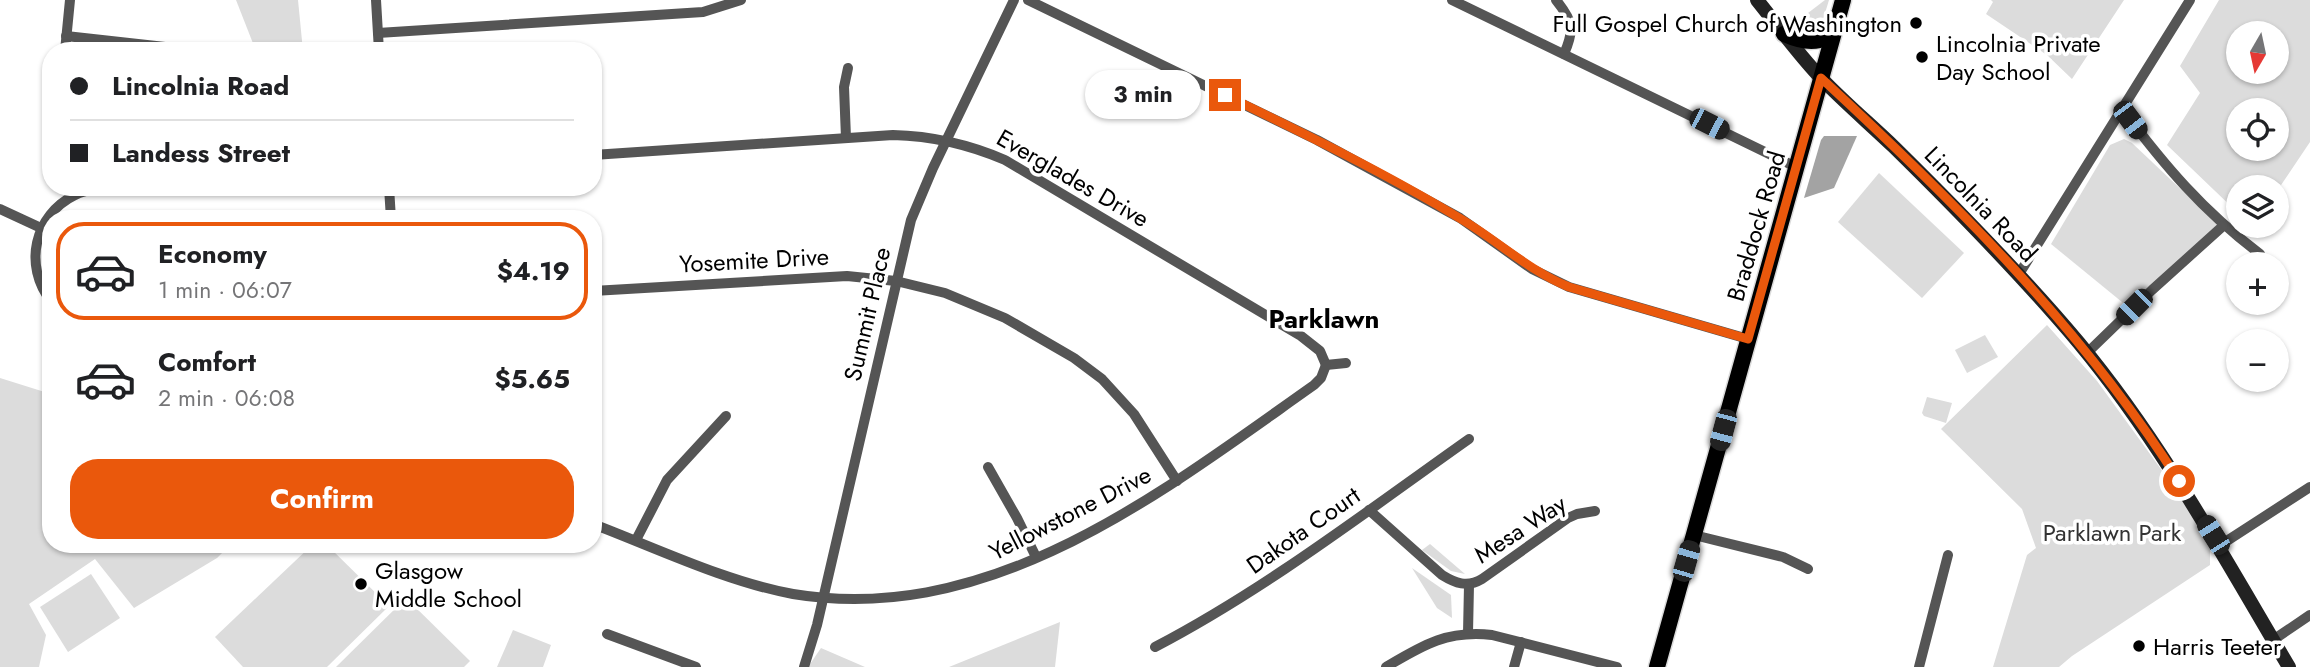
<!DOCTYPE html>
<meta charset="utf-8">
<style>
body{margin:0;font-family:Jost,sans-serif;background:#f6f6f6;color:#202124;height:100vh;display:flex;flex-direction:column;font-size:26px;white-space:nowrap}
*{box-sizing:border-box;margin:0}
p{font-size:23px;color:#757577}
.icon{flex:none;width:38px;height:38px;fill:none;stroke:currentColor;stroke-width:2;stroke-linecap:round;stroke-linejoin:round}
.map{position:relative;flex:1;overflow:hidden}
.details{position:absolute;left:42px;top:210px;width:560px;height:343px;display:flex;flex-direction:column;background:#fff;border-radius:28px;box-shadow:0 2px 5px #0004}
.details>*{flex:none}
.top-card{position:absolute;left:42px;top:42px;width:560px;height:154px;border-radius:28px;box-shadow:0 2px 5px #0004;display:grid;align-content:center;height:154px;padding:0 28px;background:#fff}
.needle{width:46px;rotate:189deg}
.buttons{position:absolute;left:2226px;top:21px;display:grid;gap:14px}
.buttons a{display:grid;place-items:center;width:63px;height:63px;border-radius:50%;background:#fff;box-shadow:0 2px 5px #0004;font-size:35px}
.end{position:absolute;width:32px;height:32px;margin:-16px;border:9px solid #ea580c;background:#fff;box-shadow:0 0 0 4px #fff}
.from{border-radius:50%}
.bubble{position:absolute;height:49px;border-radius:24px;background:#fff;box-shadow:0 2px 5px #0004;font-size:23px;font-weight:700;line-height:49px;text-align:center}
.car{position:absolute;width:21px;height:42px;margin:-21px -10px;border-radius:9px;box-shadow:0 0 5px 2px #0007;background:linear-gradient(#222 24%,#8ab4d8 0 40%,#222 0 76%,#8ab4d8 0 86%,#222 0)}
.top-card b{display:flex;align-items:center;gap:24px;height:66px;font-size:26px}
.top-card b+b{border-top:2px solid #e0e0e0}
.top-card i{width:18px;height:18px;background:#202124}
ul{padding:12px 0 0;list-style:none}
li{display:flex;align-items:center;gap:21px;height:98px;margin:0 14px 10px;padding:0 14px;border:4px solid transparent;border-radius:28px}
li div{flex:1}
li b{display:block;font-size:26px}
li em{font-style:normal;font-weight:700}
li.selected{border-color:#ea580c}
li>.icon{width:63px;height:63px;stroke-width:1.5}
.button{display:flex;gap:14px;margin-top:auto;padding:14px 28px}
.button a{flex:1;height:80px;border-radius:28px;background:#ea580c;color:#fff;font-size:28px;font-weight:700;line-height:80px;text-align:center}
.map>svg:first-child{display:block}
.green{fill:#dcdcdc;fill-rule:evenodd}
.water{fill:#a3a3a3}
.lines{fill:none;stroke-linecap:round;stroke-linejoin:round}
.primary-casing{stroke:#dbdbdb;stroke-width:19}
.minor{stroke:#555;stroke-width:10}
.secondary{stroke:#222;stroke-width:14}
.primary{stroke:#000;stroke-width:16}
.route{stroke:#ea580c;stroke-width:9}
.poi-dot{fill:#000;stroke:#fff;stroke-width:2.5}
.labels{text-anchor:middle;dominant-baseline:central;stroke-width:7;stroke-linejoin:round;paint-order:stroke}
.poi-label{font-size:24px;fill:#000;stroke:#fff;text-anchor:start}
.street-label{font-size:24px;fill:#000;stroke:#fff}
.park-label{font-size:24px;fill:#333;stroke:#fff}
.neighbourhood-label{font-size:26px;font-weight:bold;fill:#000;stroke:#fff}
</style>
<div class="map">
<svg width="2310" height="667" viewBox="0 0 2310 667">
<rect width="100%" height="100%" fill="#fff"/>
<g class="green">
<path d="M236,0H298L303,51H256Z"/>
<path d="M1825,0H1829L1822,23L1809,32L1795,23Z"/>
<path d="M1991,0H2124L2072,79L2047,55L1986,14L1993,2Z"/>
<path d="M2219,0H2310V142L2277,191V187H2238V213L2167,145L2200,93L2180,66ZM2238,33H2277V72H2238ZM2238,110H2277V149H2238Z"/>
<path d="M2124,139L2132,143L2224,230L2133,311L2051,244L2110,145Z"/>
<path d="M1879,173L1964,253L1922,298L1838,222Z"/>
<path d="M2047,325L2097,381L2174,487L2202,530L2210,548V565L2072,656L2059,667H1993L2027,555L2036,548L2022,509L1941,429Z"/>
<path d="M1985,335L1998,357L1967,373L1955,350Z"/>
<path d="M0,378L51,394V544H231L217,558L134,608L95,559L29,604L46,635L39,667H0Z"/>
<path d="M1927,397L1952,403L1946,423L1924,416L1922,413Z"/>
<path d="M313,544H326L389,606L327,667H243L215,637Z"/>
<path d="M1430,544L1465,574L1451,571L1422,550Z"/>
<path d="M1412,568L1451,595L1452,618L1437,608Z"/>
<path d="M91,574L120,618L68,652L40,607Z"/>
<path d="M406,598L470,661L464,667H336Z"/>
<path d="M1060,622L1055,667H949Z"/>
<path d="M513,630L551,645L543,667H497Z"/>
<path d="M821,648L865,667H808Z"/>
</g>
<path class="water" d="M1824,136H1857L1834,188L1804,198L1821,140Z"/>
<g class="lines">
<g class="primary-casing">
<g id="primary">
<path d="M1784,34C1802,42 1824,47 1834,26"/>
<path d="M1657,667L1843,0"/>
</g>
</g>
<g class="minor">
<path d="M376,0L379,51"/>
<path d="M1028,0L1317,140L1460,218L1532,269L1569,287L1748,339"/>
<path d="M1452,0L1796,167"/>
<path d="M1556,0C1573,21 1575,29 1564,54"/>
<path d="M378,33L703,12L741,0"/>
<path d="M66,36L183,49"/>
<path d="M65,51L70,0"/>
<path d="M2122,109C2165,166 2202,210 2260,254"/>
<path d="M846,138L844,87L848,68"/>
<path d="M593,155L893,135C934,136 968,144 1005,160L1301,336L1320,351L1326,365"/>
<path d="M389,187L391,219"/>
<path d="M0,209L41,228"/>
<path d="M2019,274L2190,0"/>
<path d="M593,291L847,276L896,281L945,293L1005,318L1074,358L1102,379L1134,414L1177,481"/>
<path d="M51,301C23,266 34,215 75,195C88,188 104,188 118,187"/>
<path d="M2087,353L2152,290L2223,226"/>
<path d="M1326,365L1346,363"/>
<path d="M988,467L1017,518L1036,557"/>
<path d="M1369,510L1442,575C1455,583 1467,588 1482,579L1568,518L1577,514L1595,511"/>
<path d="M593,524C656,548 727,582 793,594C992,627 1162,492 1314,385L1321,378L1326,365"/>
<path d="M1694,535L1783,557L1808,569"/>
<path d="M636,540L667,480L726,416"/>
<path d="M2219,546L2310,487"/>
<path d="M1468,633L1469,585"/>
<path d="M607,634L696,667"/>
<path d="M2273,640L2310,615"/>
<path d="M1155,647C1266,589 1367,511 1469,439"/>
<path d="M804,667L817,625L911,220L933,168L1014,0"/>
<path d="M1386,667C1423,645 1447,630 1492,635L1617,667"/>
<path d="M1514,667L1521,642"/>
<path d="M1919,667L1948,555"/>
</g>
<path class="secondary" d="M1757,0C1778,26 1798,54 1821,78C1844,102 1870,124 1894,147C1958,210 2021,274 2079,343C2162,443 2223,556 2289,667"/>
<use href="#primary" class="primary"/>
</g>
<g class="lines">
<path class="route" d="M1225,95C1305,134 1385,173 1461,219C1498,241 1528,270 1569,287L1748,339L1821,78C1952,199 2083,329 2179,481"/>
</g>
<g class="poi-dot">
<circle cx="1916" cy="23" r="7"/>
<circle cx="1922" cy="57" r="7"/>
<circle cx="361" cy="584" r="7"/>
<circle cx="2139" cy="646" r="7"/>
</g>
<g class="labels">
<g class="poi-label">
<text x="1902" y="23" text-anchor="end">Full Gospel Church of Washington</text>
<text x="1936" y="43">Lincolnia Private<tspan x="1936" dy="28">Day School</tspan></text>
<text x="375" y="570">Glasgow<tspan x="375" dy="28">Middle School</tspan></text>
<text x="2153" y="646">Harris Teeter</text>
</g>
<g class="street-label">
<text transform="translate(1073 178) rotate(30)">Everglades Drive</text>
<text transform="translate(1981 204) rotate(46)">Lincolnia Road</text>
<text transform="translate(1756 226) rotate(-74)">Braddock Road</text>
<text transform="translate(754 260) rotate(-3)">Yosemite Drive</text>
<text transform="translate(867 314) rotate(-77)">Summit Place</text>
<text transform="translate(1070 513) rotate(-27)">Yellowstone Drive</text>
<text transform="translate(1520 529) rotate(-33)">Mesa Way</text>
<text transform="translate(1303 530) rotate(-35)">Dakota Court</text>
</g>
<g class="park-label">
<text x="2112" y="532">Parklawn Park</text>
</g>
<g class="neighbourhood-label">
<text x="1324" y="319">Parklawn</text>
</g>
</g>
</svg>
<div class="buttons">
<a><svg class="needle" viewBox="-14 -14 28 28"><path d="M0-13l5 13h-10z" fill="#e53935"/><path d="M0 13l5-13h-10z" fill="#757577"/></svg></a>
<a><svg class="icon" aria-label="locate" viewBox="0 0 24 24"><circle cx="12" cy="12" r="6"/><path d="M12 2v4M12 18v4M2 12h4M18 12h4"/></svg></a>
<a><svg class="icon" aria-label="layers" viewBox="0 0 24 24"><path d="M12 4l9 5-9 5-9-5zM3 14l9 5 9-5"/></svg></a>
<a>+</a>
<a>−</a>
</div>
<i class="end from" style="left:2179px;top:481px"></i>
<i class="end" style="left:1225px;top:95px"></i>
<div class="bubble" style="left:1085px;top:70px;width:116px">3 min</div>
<i class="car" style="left:2130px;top:120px;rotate:143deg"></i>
<i class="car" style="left:1709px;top:124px;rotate:117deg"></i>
<i class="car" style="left:2134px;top:307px;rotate:225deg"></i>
<i class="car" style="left:1723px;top:430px;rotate:195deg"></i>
<i class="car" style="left:2213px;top:535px;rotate:328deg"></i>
<i class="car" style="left:1686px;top:561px;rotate:16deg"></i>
<div class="top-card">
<b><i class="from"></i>Lincolnia Road</b>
<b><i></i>Landess Street</b>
</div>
<section class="details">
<ul>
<li class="selected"><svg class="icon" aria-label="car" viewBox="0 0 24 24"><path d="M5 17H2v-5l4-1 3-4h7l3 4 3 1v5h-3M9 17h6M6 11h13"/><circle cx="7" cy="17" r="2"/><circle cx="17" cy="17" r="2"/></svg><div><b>Economy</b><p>1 min · 06:07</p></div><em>$4.19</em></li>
<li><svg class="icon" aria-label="car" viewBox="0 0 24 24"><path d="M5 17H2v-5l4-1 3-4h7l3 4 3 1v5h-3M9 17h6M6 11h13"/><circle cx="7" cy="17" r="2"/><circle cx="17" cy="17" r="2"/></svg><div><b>Comfort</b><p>2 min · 06:08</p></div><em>$5.65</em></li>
</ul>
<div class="button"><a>Confirm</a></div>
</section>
</div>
